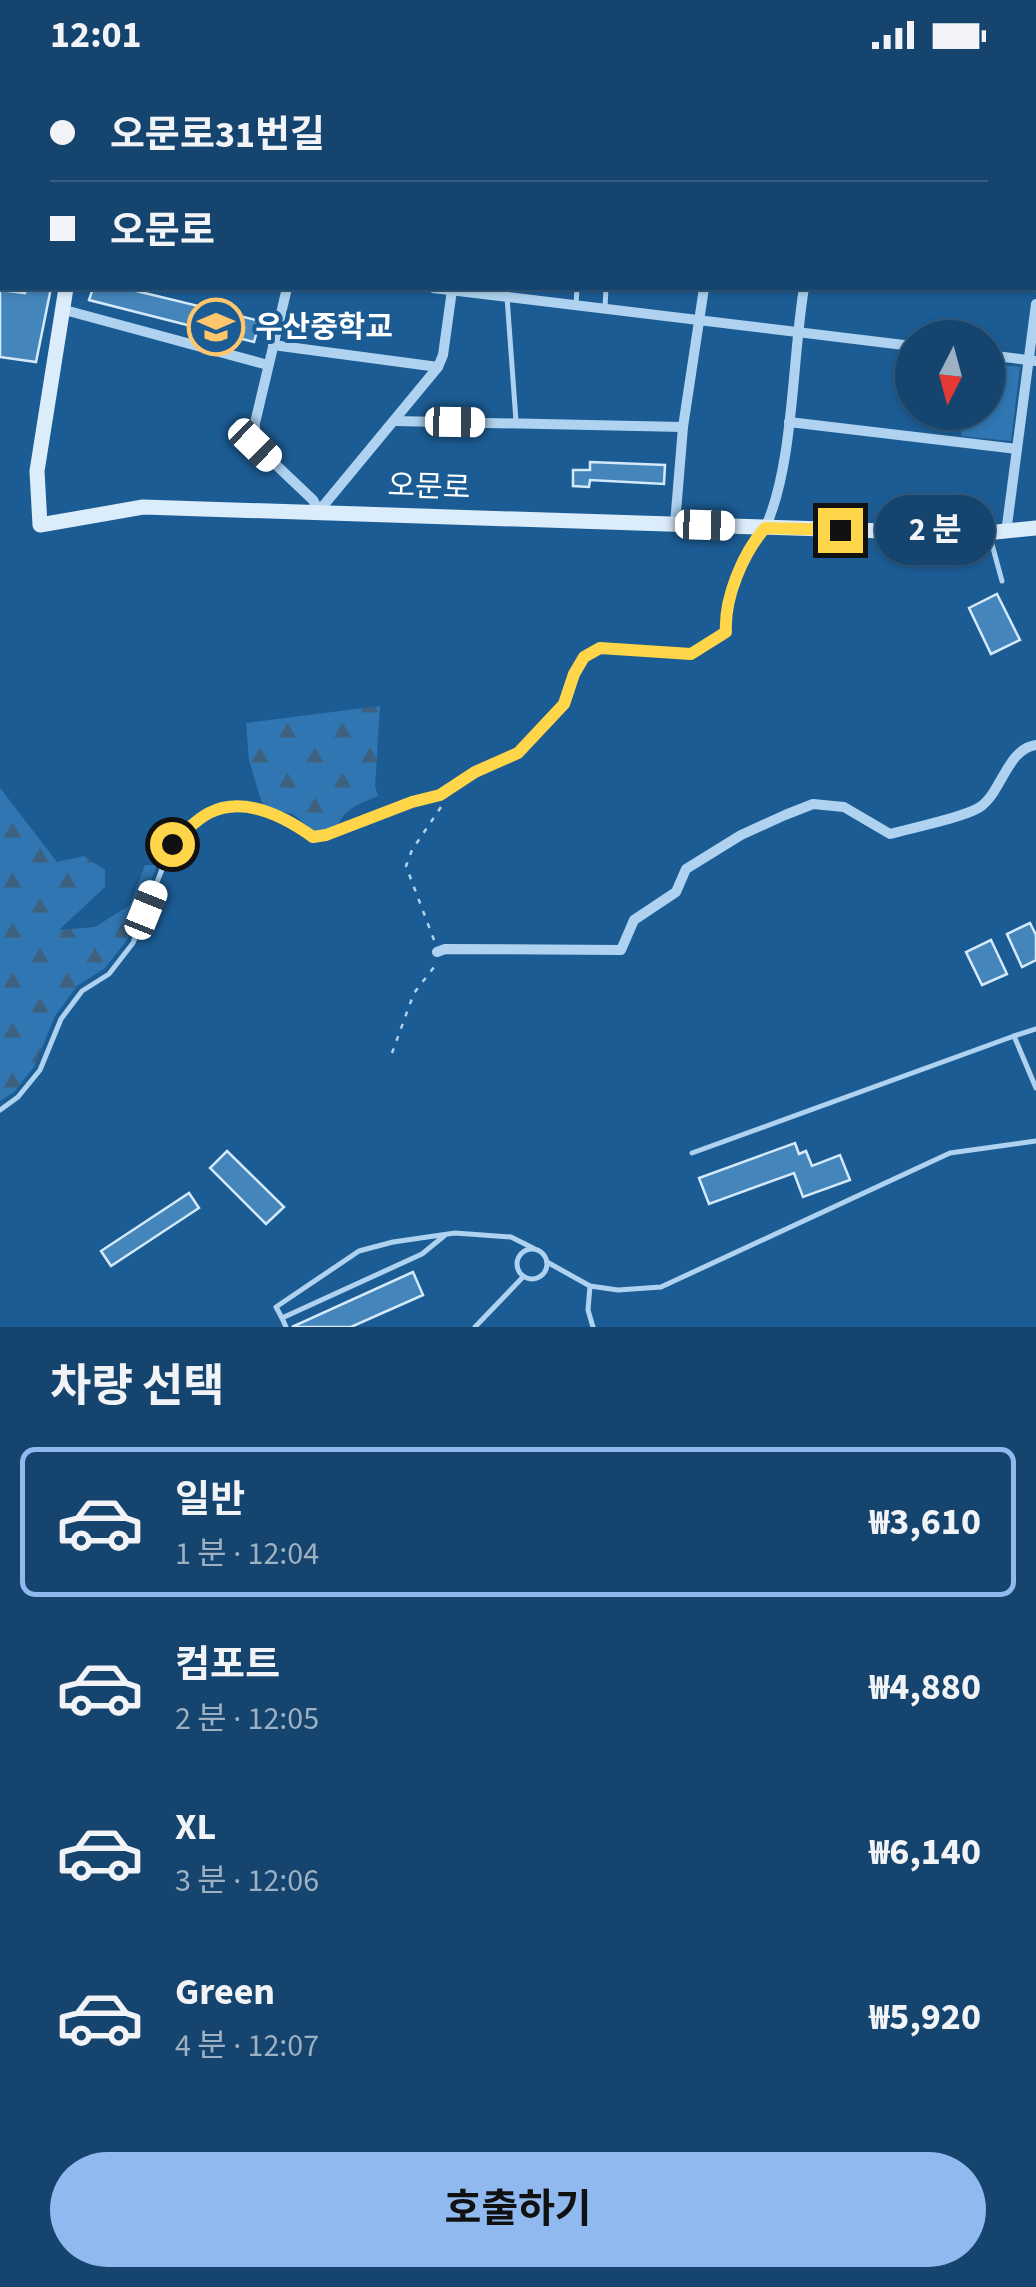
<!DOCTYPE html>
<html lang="ko">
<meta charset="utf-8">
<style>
body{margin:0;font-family:"Source Sans 3","Noto Sans KR",sans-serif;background:#224f77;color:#f1f3f6;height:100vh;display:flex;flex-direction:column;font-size:38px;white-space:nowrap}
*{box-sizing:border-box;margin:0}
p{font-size:32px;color:#9db1c3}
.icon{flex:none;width:55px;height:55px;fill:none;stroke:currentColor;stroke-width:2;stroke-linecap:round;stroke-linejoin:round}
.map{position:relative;height:1257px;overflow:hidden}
.side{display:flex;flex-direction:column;background:#15456f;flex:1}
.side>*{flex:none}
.hud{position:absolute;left:0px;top:0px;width:1038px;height:220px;box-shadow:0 2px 8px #0004,0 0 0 2px #345d82;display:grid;align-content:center;height:220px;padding:0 50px;background:#15456f}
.needle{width:65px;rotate:186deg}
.tools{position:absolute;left:895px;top:250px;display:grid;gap:20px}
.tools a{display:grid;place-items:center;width:110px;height:110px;border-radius:50%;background:#15456f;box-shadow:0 2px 8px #0004,0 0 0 2px #345d82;font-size:50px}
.end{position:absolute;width:45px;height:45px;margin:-22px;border:12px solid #ffd54a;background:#111;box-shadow:0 0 0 5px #111}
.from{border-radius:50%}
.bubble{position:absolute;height:70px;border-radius:35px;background:#15456f;box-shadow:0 2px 8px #0004,0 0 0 2px #345d82;font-size:32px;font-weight:700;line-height:70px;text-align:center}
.car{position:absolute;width:30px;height:60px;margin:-30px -15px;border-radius:12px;box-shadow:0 0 8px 2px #0007;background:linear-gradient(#fff 24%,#345 0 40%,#fff 0 76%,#345 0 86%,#fff 0)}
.hud b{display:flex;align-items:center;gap:35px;height:95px;font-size:38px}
.hud b+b{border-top:2px solid #345d82}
.hud i{width:25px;height:25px;background:#f1f3f6}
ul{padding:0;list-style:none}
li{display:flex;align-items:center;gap:30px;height:150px;margin:0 20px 15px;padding:0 30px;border:5px solid transparent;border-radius:15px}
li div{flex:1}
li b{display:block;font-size:38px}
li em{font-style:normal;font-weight:700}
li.active{border-color:#90b9f0}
li>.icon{width:90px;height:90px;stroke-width:1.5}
h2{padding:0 50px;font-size:45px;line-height:120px}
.primary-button{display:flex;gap:20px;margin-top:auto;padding:20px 50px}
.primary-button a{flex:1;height:115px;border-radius:60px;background:#90b9f0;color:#111;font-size:40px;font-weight:700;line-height:115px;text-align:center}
.status{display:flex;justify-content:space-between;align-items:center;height:70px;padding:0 50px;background:#15456f;direction:ltr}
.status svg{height:28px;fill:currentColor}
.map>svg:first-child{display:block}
.forest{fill:url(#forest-firs)}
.park{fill:#3076b2}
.building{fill:#4485bb;stroke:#d4e9fa;stroke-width:2.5}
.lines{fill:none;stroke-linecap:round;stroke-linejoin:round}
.path{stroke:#aed2ef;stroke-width:2.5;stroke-dasharray:5 8;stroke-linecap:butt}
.lane{stroke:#aed2ef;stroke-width:5}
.street{stroke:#aed2ef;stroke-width:10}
.secondary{stroke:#dbecfb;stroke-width:15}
.route{stroke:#ffd54a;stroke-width:12}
.labels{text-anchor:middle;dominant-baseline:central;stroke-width:8;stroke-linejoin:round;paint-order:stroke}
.poi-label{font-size:30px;font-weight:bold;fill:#fff;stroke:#1c5c94;text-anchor:start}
.street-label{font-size:30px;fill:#fff;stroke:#1c5c94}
</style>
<div class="status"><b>12:01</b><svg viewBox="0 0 49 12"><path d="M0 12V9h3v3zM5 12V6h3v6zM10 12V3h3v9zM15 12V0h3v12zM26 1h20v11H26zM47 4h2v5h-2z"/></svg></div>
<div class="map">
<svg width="1036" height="1257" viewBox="0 0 1036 1257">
<defs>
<pattern id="forest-firs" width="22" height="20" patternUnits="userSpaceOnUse" patternTransform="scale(2.5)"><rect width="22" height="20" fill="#3076b2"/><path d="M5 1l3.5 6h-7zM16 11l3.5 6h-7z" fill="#3e617f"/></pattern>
</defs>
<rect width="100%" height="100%" fill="#1c5c94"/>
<g class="forest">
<path d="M380,636L375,716L378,726C362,733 344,738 338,756L317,763L293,744L263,737L249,690L246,653Z"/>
<path d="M0,718L57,792L84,786L105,800V817L59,860L95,857L130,835L145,795H157L127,870L105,898L77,916L55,946L34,997L14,1022L0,1031Z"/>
</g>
<path class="park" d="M988,294L1020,297L1011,371L961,366L963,343L988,342Z"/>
<g class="building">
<path d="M26,218H51L36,292L0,287V220L25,223Z"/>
<path d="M93,218H124L260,251L254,272L89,230Z"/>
<path d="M590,392L665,395L664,414L590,410L589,417L573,416V400H590Z"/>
<path d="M997,524L1020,570L991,584L969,538Z"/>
<path d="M1030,853L1036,865V890L1022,897L1007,864Z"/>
<path d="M991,870L1007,904L982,915L966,882Z"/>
<path d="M795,1073L799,1084L806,1081L812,1096L840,1085L850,1110L803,1127L794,1103L709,1134L699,1108Z"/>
<path d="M227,1081L284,1137L266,1154L210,1098Z"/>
<path d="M189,1123L199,1138L111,1196L101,1181Z"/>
<path d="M413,1202L423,1225L351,1257H292Z"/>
</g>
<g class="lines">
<g class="path">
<path d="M434,870L406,796L412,780L443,734"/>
<path d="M392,983L414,923L438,892"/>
</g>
<g class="lane">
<path d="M875,0V2"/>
<path d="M203,2L204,0"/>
<path d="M268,2V0"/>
<path d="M507,227L516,351"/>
<path d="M576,234L577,218"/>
<path d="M605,238L606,218"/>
<path d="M990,467L1002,511"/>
<path d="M1014,966L1036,959"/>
<path d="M0,1040L18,1027L40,1000L61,949L82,921L109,904L133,873L172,774L208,743L232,737L276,744L293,751L313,767L326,765L412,731L440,725L475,701L518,683L564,634L574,604L585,587L601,577L691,583L726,562C725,529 742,485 763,460"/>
<path d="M692,1083L1014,966L1036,1018"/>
<circle cx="532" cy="1194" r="15"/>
<path d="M547,1192L590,1216L618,1220L661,1217L950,1083L1036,1071"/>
<path d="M590,1216L588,1240L593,1257"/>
<path d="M282,1248L276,1237L359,1181L393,1172L455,1163L511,1167L533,1178"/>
<path d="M286,1257L282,1248L422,1184L444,1166"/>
<path d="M475,1257L523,1207"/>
</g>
<g class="street">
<path d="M135,0L143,2"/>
<path d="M989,0L1008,2"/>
<path d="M43,2L44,0"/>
<path d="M341,2V0"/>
<path d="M553,2L554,0"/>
<path d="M736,2L739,0"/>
<path d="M947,2L948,0"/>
<path d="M1035,6H1036"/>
<path d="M0,48H2"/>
<path d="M1035,81H1036"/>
<path d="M0,117H2"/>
<path d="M0,174L2,165"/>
<path d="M1035,187H1036"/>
<path d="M287,218L255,353V375L313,430L319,441L438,297L443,285L452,220L457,218"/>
<path d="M433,218L912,276"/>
<path d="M61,239L268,295"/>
<path d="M273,275L438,297"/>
<path d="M988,285L1036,291"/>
<path d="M395,351L683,357"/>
<path d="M789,352L1017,379"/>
<path d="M675,454L683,357L704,218"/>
<path d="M765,458C794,396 792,288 804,218"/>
<path d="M1006,463L1036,234"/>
<path d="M437,882L445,879L621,880L634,850L676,822L686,799L741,765L785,745L813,734L844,737L890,764C911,758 963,748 980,737C1002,722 1007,679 1036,675"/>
</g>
<g class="secondary">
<path d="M123,2L124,0"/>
<path d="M66,218L37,401L40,455L143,437L976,464L1036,458"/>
</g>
</g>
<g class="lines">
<path class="route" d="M172,774C183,764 195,750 209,743C244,725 285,747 313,767L326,765L412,732L440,725L475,702L518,683L564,634L574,604L584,587L600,578L691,584L726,562C724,528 743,483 765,458L840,460"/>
</g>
<defs>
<g id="school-ring" transform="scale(2.875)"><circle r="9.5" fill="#1c5c94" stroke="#ffc66c" stroke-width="1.5"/><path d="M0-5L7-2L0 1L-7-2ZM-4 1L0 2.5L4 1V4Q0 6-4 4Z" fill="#ffc66c"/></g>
</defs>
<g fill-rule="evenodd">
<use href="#school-ring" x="216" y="257"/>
</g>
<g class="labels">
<g class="poi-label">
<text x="255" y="257">우산중학교</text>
</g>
<g class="street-label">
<text transform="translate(429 417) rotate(2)">오문로</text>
</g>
</g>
</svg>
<div class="tools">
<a><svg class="needle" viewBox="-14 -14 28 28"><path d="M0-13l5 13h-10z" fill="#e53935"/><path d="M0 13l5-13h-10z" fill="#9db1c3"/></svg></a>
</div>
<i class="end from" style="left:172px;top:774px"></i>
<i class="end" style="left:840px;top:460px"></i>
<div class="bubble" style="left:875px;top:425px;width:120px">2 분</div>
<i class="car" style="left:455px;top:352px;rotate:91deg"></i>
<i class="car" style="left:255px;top:375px;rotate:134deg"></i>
<i class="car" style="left:705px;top:455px;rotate:92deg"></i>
<i class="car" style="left:146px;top:840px;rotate:22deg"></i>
<div class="hud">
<b><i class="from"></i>오문로31번길</b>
<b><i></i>오문로</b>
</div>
</div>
<section class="side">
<h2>차량 선택</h2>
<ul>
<li class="active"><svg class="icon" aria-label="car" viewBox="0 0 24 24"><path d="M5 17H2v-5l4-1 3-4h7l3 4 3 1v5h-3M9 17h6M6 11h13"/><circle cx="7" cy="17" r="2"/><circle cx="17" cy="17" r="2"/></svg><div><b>일반</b><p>1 분 · 12:04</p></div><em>₩3,610</em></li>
<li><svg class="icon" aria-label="car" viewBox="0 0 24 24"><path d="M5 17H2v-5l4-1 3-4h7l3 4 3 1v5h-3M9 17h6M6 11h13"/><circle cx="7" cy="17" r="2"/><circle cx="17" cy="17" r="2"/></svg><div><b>컴포트</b><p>2 분 · 12:05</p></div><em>₩4,880</em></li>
<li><svg class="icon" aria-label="car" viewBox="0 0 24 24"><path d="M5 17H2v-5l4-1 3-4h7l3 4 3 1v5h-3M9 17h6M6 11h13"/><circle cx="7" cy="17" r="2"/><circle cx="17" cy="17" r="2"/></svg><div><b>XL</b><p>3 분 · 12:06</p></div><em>₩6,140</em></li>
<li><svg class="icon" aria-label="car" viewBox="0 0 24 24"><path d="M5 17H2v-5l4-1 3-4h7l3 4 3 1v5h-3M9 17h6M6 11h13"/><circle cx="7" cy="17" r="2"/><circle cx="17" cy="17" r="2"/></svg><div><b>Green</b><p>4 분 · 12:07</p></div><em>₩5,920</em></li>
</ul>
<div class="primary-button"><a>호출하기</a></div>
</section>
